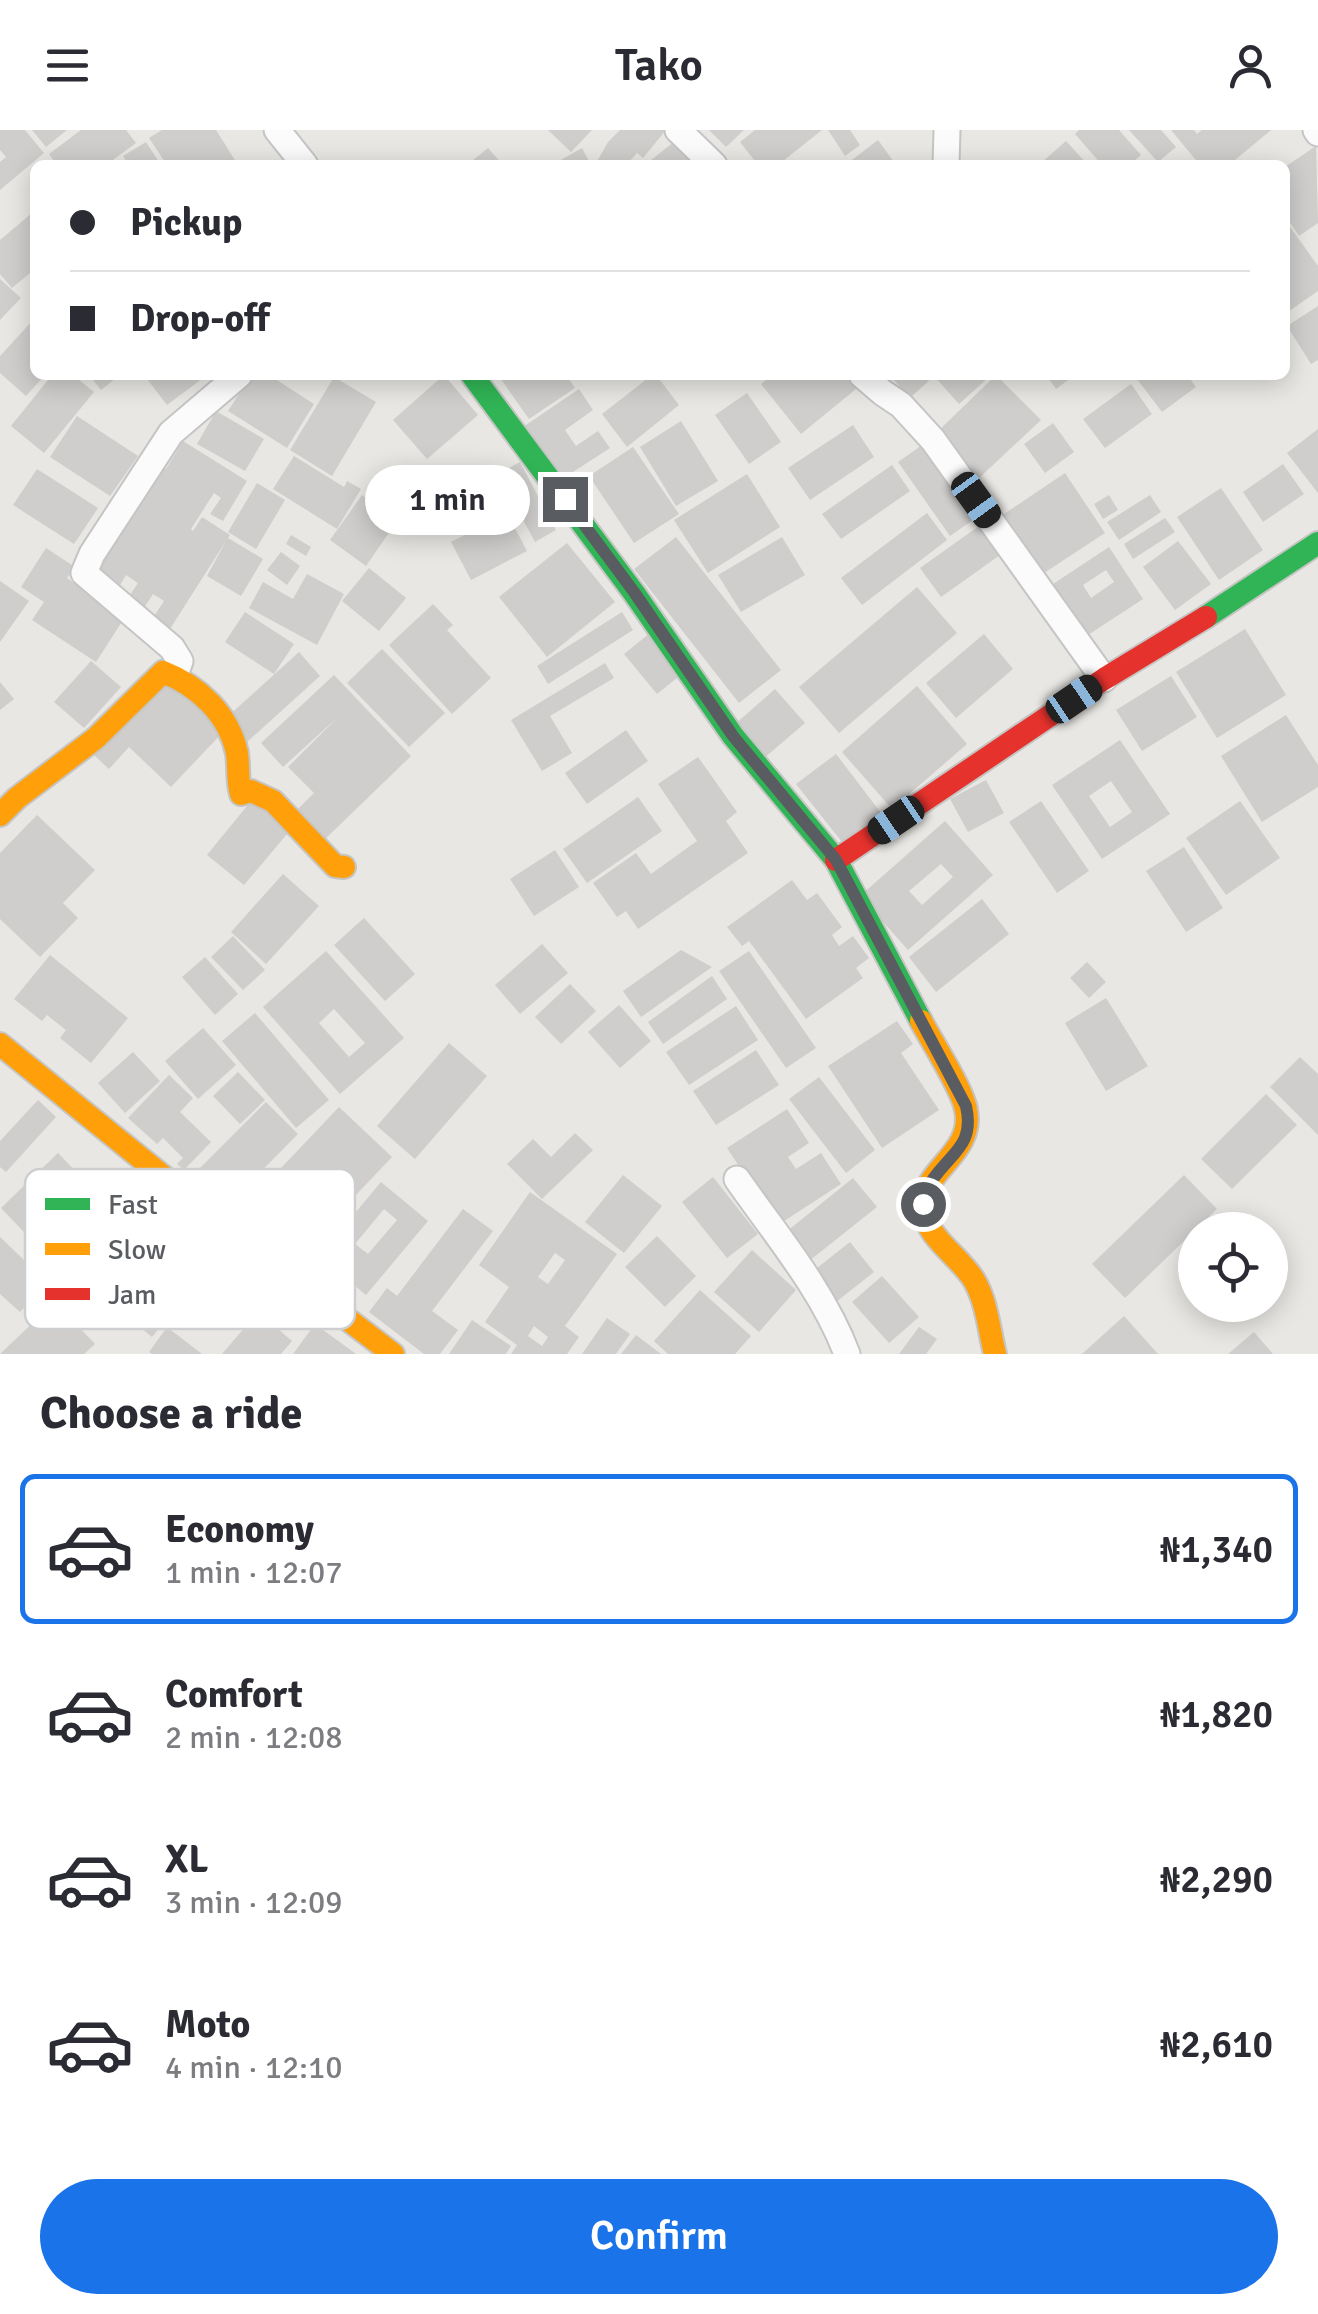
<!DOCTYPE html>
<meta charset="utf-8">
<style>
body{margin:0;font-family:Signika,sans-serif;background:#f7f7f7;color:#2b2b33;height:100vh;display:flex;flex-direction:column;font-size:38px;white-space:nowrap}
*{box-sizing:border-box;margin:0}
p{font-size:32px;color:#7c7c81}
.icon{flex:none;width:55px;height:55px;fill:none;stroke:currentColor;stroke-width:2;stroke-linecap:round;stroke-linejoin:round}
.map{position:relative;height:1224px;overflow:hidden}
.side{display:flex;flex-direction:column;background:#fff;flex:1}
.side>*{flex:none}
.top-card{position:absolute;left:30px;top:30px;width:1260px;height:220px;border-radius:15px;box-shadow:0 5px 25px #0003;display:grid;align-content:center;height:220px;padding:0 40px;background:#fff}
.controls{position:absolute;left:1178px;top:1082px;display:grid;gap:20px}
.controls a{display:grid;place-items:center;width:110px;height:110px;border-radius:50%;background:#fff;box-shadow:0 5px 25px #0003;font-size:50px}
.end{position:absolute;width:45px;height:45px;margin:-22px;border:12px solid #595c60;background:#fff;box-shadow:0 0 0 5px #fff}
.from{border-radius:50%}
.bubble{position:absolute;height:70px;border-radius:35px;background:#fff;box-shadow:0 5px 25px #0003;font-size:32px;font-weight:600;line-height:70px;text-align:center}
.car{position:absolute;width:30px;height:60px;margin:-30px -15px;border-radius:12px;box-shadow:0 0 8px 2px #0007;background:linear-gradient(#222 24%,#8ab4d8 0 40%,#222 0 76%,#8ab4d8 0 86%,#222 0)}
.top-card b{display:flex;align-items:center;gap:35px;height:95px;font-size:38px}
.top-card b+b{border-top:2px solid #e1e1e2}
.top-card i{width:25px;height:25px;background:#2b2b33}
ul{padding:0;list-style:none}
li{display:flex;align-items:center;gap:30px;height:150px;margin:0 20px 15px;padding:0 20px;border:5px solid transparent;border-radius:15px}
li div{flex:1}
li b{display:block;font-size:38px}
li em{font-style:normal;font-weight:600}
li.current{border-color:#1a73e8}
li>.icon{width:90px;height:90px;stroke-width:1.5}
h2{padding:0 40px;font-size:45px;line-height:120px}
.primary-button{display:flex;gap:20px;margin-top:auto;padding:20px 40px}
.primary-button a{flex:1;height:115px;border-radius:60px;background:#1a73e8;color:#fff;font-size:40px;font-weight:600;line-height:115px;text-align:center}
header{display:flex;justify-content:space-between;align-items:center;height:130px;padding:0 40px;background:#fff;font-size:45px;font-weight:600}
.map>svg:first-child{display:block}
.building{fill:#cfcecc;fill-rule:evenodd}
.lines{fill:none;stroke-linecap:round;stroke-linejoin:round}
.street-casing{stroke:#c5c5c5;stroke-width:29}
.fast-casing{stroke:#c5c5c4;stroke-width:26}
.slow-casing{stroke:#c5c5c4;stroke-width:26}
.jam-casing{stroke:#c5c5c4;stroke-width:26}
.street{stroke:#fcfbfb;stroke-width:25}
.fast{stroke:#30b455;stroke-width:22}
.slow{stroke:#ff9f0a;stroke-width:22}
.jam{stroke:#e5322d;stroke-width:22}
.route{stroke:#595c60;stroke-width:12}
.key{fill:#fff;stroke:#cdcecf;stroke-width:2.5}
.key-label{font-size:28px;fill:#595c60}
</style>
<header><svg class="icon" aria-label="menu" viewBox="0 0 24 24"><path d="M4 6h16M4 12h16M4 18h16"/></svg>Tako<svg class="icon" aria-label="person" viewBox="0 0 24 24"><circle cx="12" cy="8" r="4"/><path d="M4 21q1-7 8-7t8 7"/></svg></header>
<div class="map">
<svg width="1318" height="1224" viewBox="0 0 1318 1224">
<rect width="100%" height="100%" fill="#e8e7e3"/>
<g class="building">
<path d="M0,0H25L44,23L0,60V32L6,27L0,20Z"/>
<path d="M32,0H67L46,17Z"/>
<path d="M81,0H126L136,13L106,35H57L49,24Z"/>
<path d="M162,0H216L238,35H167L149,8Z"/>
<path d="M548,0H592L571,22Z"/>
<path d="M620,0H666L643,28L637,23L626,35H595L608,12Z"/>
<path d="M709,0H744L726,17Z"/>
<path d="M755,0H822L778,35H758L740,12Z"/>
<path d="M828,0H850L860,15L845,26Z"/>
<path d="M1079,0H1119L1141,25L1129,35H1102L1075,4Z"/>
<path d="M1129,0H1161L1176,17L1158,32Z"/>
<path d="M1171,0H1194L1197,4L1202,0H1271L1229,35H1200Z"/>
<path d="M680,7L703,35H645Z"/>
<path d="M878,10L896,35H849L848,33Z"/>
<path d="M1066,11L1088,35H1043L1041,33Z"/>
<path d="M146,12L161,35H129L123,26Z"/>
<path d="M1316,16L1318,93L1299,106L1285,85V37Z"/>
<path d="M488,18L503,35H467Z"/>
<path d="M582,18L591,35H552Z"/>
<path d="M32,83L35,87V139L12,158L0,144V110Z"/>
<path d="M1288,94L1318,136V161L1285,184V96Z"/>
<path d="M0,149L21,168L0,190Z"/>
<path d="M1318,176V230L1311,234L1287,196Z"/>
<path d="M35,188V245H45L26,266L0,243V226Z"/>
<path d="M52,245H73L94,262L44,323L11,296Z"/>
<path d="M89,245H120L101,260Z"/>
<path d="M144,245H207L167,275Z"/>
<path d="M251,245H269L314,274L287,318L228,281Z"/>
<path d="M444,245L478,285L427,329L393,290Z"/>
<path d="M498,245H566L575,258L529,289Z"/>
<path d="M652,245H656L679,275L627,317L602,284Z"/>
<path d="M772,245H845L856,259L801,304L761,254Z"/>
<path d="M900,245H988L989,247L959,274L934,246L910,268L894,250Z"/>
<path d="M996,245L1041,290L977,350L934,305Z"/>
<path d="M1046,245H1075L1056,259Z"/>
<path d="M1134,245H1187L1196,257L1162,282Z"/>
<path d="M334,247L376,272L332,346L290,320Z"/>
<path d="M1131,254L1152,284L1105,318L1083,289Z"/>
<path d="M579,259L593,280L565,300L576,316L598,301L610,318L559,351L523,297Z"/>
<path d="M747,263L781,312L749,334L715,285Z"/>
<path d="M216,281L264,309L245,341L197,314Z"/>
<path d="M77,286L138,326L110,366L50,327Z"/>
<path d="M681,291L718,351L676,376L640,317Z"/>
<path d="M1053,293L1074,322L1045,343L1024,314Z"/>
<path d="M853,295L874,327L810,370L788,338Z"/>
<path d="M1318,299V363L1287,323Z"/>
<path d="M183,311L247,351L223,391L210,384L221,368L214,363L191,399L193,401L202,387L230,405L228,408L263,429L241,466L207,446L226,411L168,502L151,491L164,471L153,464L144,478L128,468L138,453L126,445L119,457L92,439L158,334L166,339Z"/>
<path d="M925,313L977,387L950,406L898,332Z"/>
<path d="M633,317L679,384L634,413L589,346Z"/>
<path d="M294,326L344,357L347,351L361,359L337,399L273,359Z"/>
<path d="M520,332L556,400L535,412L498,344Z"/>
<path d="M1283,334L1304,364L1263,392L1243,362Z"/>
<path d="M892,335L910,361L841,409L822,384Z"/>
<path d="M37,339L98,378L74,414L13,375Z"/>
<path d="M1065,343L1105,403L1041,445L1001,386Z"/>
<path d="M747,344L780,397L708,443L674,390Z"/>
<path d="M257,353L285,370L256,419L228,402Z"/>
<path d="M1221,358L1263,420L1219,450L1177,387Z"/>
<path d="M362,365L397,391L366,436L330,410Z"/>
<path d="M1109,365L1118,380L1103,389L1094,374Z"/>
<path d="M1150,365L1161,382L1119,410L1107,392Z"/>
<path d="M507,383L527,421L471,450L451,412Z"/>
<path d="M927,383L947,410L862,475L841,448Z"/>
<path d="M1165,388L1175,402L1133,429L1124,414Z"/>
<path d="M979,396L1000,425L941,467L920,438Z"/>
<path d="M291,405L311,417L306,426L286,414Z"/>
<path d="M676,407L781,540L739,573L634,439Z"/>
<path d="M782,407L805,445L741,482L718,445Z"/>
<path d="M1178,411L1211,454L1175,480L1143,437Z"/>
<path d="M567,413L615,472L547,527L499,467Z"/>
<path d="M1109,417L1143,469L1085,507L1050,456ZM1106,440L1114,452L1091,468L1083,455Z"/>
<path d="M46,418L75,437L67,448L125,487L96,532L32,490L44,472L21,457Z"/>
<path d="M281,422L300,436L287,455L267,440Z"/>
<path d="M369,438L406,468L379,501L342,471Z"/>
<path d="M307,444L344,464L317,515L249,478L263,452L293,469Z"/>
<path d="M0,451L29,471L0,512Z"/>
<path d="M917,457L957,503L839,603L799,557Z"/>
<path d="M433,474L453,495L447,500L491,548L452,584L389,515Z"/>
<path d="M245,482L294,514L274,544L225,512Z"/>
<path d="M622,482L633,500L548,554L537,536Z"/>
<path d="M1245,499L1286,565L1217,608L1176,542Z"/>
<path d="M650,503L683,543L657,564L624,524Z"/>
<path d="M984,504L1013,539L956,588L926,553Z"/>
<path d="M382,519L445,583L409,617L347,553Z"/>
<path d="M299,522L320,546L247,612L226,588Z"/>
<path d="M91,531L121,557L84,598L54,572Z"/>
<path d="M605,533L614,548L550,586L572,623L542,641L511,590Z"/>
<path d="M334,545L411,626L322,712L294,683L314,663L288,637L338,587L283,637L261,613Z"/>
<path d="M1171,546L1197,587L1142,621L1116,580Z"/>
<path d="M166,547L224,601L171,657L129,617L109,639L93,624Z"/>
<path d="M0,552L14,569L0,580Z"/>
<path d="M917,556L967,614L892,679L842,622Z"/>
<path d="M775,559L805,593L763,629L734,595Z"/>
<path d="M1286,585L1318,635V657L1262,692L1221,626Z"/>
<path d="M626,600L648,631L587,674L565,643Z"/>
<path d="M1120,610L1170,684L1102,729L1052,655ZM1111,651L1132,682L1110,697L1089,666Z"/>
<path d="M836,624L885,688L846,717L796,654Z"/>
<path d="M698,627L737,682L726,691L748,723L638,799L626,781L617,787L593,753L636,723L651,744L697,711L658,654Z"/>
<path d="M986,650L1004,683L968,702L950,669Z"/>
<path d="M255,666L293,697L244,755L207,725Z"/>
<path d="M638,667L662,701L587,753L563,719Z"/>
<path d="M1041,671L1089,741L1057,763L1009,692Z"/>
<path d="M1240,671L1280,728L1226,765L1186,708Z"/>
<path d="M37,685L95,740L63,773L78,788L40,827L0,789V723Z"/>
<path d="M945,691L993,745L908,820L860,766ZM941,734L953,747L922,775L909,761Z"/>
<path d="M1184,717L1223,778L1186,802L1146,741Z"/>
<path d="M555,720L579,757L534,786L510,749Z"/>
<path d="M283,744L319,776L266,834L231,802Z"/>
<path d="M792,750L807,770L817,763L842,797L832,805L839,816L853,806L869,828L856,838L863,848L806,889L749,811L742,816L727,797Z"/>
<path d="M982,769L1009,804L936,862L909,827Z"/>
<path d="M364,788L415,844L385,871L334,815Z"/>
<path d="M233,806L265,840L243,860L211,827Z"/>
<path d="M542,814L568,843L520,884L495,855Z"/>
<path d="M681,820L712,837L641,887L623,861Z"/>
<path d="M326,821L404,908L340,964L263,877ZM334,879L365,913L349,927L319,893Z"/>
<path d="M749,821L816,918L786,938L719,841Z"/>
<path d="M50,825L128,888L91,933L60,908L66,900L47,885L42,891L14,869Z"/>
<path d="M205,827L238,864L215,885L182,847Z"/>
<path d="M1087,832L1106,852L1089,868L1070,848Z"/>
<path d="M712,846L727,869L663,914L648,892Z"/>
<path d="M570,854L596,881L561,914L535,887Z"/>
<path d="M1106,868L1148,936L1106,961L1065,893Z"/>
<path d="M619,875L651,911L620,938L588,902Z"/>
<path d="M736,876L758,910L689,955L666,922Z"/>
<path d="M255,883L329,970L296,998L222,911Z"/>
<path d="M897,891L913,914L901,923L939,980L882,1018L828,936Z"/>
<path d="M203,898L236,935L198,969L165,931Z"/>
<path d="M449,913L487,946L415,1029L377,996Z"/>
<path d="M756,920L779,955L716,995L693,961Z"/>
<path d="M133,922L160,951L125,983L98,953Z"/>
<path d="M1300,927L1318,944V1005L1270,957Z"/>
<path d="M238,942L265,970L240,994L213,966Z"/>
<path d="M169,945L193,968L180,982L211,1012L184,1040L177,1034L183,1028L163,1008L157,1014L128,988Z"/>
<path d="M819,947L875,1020L846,1043L789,969Z"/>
<path d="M1266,964L1297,995L1232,1059L1201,1029Z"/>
<path d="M38,970L56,987L6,1042L0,1037V1011Z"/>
<path d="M266,972L298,1004L227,1076L194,1044Z"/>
<path d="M339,977L392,1027L297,1127L244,1077Z"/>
<path d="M787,979L809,1013L788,1027L796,1039L821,1023L841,1054L778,1095L727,1018Z"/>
<path d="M575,1003L593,1020L542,1069L507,1034L533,1009L551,1027Z"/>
<path d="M58,1023L100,1067L43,1122L1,1078Z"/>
<path d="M623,1045L662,1076L624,1123L585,1092Z"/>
<path d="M1184,1045L1217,1079L1125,1168L1092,1134Z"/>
<path d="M713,1047L758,1104L727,1128L682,1072Z"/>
<path d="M853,1048L877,1077L809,1131L786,1102Z"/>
<path d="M381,1052L428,1091L366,1165L319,1126ZM384,1079L397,1090L368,1124L355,1114Z"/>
<path d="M530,1062L617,1124L565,1196L579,1207L567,1224H511L517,1215L485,1192L509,1157L479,1135ZM555,1123L565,1130L548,1154L538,1147ZM534,1196L548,1207L542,1216L528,1206Z"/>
<path d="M463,1079L493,1101L432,1181L458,1200L440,1224H424L369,1182L387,1158L397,1166Z"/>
<path d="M657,1106L696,1146L665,1177L625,1137Z"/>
<path d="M0,1107L48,1153L20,1182L0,1164Z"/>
<path d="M850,1112L874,1142L831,1176L807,1146Z"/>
<path d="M752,1120L796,1160L759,1202L714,1162Z"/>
<path d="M882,1146L919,1187L889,1213L852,1172Z"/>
<path d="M139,1151L174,1180L152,1207L107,1171L122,1154L130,1161Z"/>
<path d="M700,1160L751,1206L735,1224H668L654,1211Z"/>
<path d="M55,1172L95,1214L84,1224H0Z"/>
<path d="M258,1182L292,1211L281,1224H222Z"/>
<path d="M1124,1186L1158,1224H1082Z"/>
<path d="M607,1188L630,1204L616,1224H582Z"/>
<path d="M472,1190L511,1216L506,1224H449Z"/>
<path d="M315,1194L356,1224H293Z"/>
<path d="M167,1197L202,1224H152L149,1222Z"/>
<path d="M919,1197L937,1209L926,1224H899Z"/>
<path d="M1254,1202L1273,1224H1228Z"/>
<path d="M636,1205L661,1224H621Z"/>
</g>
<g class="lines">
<g class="street-casing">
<g id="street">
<path d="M277,0L305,35"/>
<path d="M678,0L714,35"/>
<path d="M1316,0L1318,3"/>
<path d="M946,35L947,0"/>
<path d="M862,245L883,263L901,275L933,310L1104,549"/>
<path d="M175,545L180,531L172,518L84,443L92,424L171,303L239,245"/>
<path d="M737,1049C776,1105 823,1160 847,1224"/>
</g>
</g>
<g class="fast-casing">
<g id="fast">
<path d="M472,245L634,463L733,606L836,730L921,891"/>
<path d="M1206,487L1318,413"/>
</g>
</g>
<g class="slow-casing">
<g id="slow">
<path d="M0,685L17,668L96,608L163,542C199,556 229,585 237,623C239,637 237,651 241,664L251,661L273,671L335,736L344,737"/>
<path d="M921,891C932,912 963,960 966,980C975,1026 916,1041 924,1083C930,1110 960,1127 974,1150C987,1172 989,1200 995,1224"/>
<path d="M0,914L206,1081L393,1224"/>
</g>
</g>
<g class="jam-casing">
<path id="jam" d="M836,730L1104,549L1206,487"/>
</g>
<use href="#street" class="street"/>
<use href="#fast" class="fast"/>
<use href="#slow" class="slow"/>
<use href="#jam" class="jam"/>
</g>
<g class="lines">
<path class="route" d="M565,369L634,462L733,606L836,730L966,976C975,1016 951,1022 931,1052C927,1058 925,1067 923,1074"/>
</g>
<rect x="25" y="1039" width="330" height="160" rx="15" class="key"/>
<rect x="45" y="1068" width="45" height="12" fill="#30b455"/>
<rect x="45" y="1113" width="45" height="12" fill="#ff9f0a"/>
<rect x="45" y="1158" width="45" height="12" fill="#e5322d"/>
<g class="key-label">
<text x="108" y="1084">Fast</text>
<text x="108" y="1129">Slow</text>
<text x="108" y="1174">Jam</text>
</g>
</svg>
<div class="controls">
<a><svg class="icon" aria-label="locate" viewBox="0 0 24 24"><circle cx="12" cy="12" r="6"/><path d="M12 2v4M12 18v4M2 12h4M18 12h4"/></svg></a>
</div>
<i class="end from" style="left:923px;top:1074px"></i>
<i class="end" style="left:565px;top:369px"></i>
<div class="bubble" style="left:365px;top:335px;width:165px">1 min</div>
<i class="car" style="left:976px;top:370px;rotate:144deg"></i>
<i class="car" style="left:1074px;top:569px;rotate:56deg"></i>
<i class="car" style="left:896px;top:690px;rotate:236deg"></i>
<div class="top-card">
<b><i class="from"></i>Pickup</b>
<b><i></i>Drop-off</b>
</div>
</div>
<section class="side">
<h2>Choose a ride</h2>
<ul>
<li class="current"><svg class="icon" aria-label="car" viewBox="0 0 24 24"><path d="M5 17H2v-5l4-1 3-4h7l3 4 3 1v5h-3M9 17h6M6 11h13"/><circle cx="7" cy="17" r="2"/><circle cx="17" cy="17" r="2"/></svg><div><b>Economy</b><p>1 min · 12:07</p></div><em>₦1,340</em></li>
<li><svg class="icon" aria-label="car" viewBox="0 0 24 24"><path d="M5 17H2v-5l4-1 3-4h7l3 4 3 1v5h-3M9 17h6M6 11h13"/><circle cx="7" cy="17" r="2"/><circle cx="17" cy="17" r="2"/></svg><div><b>Comfort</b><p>2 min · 12:08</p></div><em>₦1,820</em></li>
<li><svg class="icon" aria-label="car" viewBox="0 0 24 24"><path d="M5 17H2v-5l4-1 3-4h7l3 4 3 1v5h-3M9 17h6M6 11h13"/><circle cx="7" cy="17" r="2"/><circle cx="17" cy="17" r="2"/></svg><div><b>XL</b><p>3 min · 12:09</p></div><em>₦2,290</em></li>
<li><svg class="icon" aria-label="car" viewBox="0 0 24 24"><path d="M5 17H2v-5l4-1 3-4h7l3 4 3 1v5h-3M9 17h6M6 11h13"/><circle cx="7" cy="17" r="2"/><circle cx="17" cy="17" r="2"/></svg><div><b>Moto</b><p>4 min · 12:10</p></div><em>₦2,610</em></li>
</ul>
<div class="primary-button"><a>Confirm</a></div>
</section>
